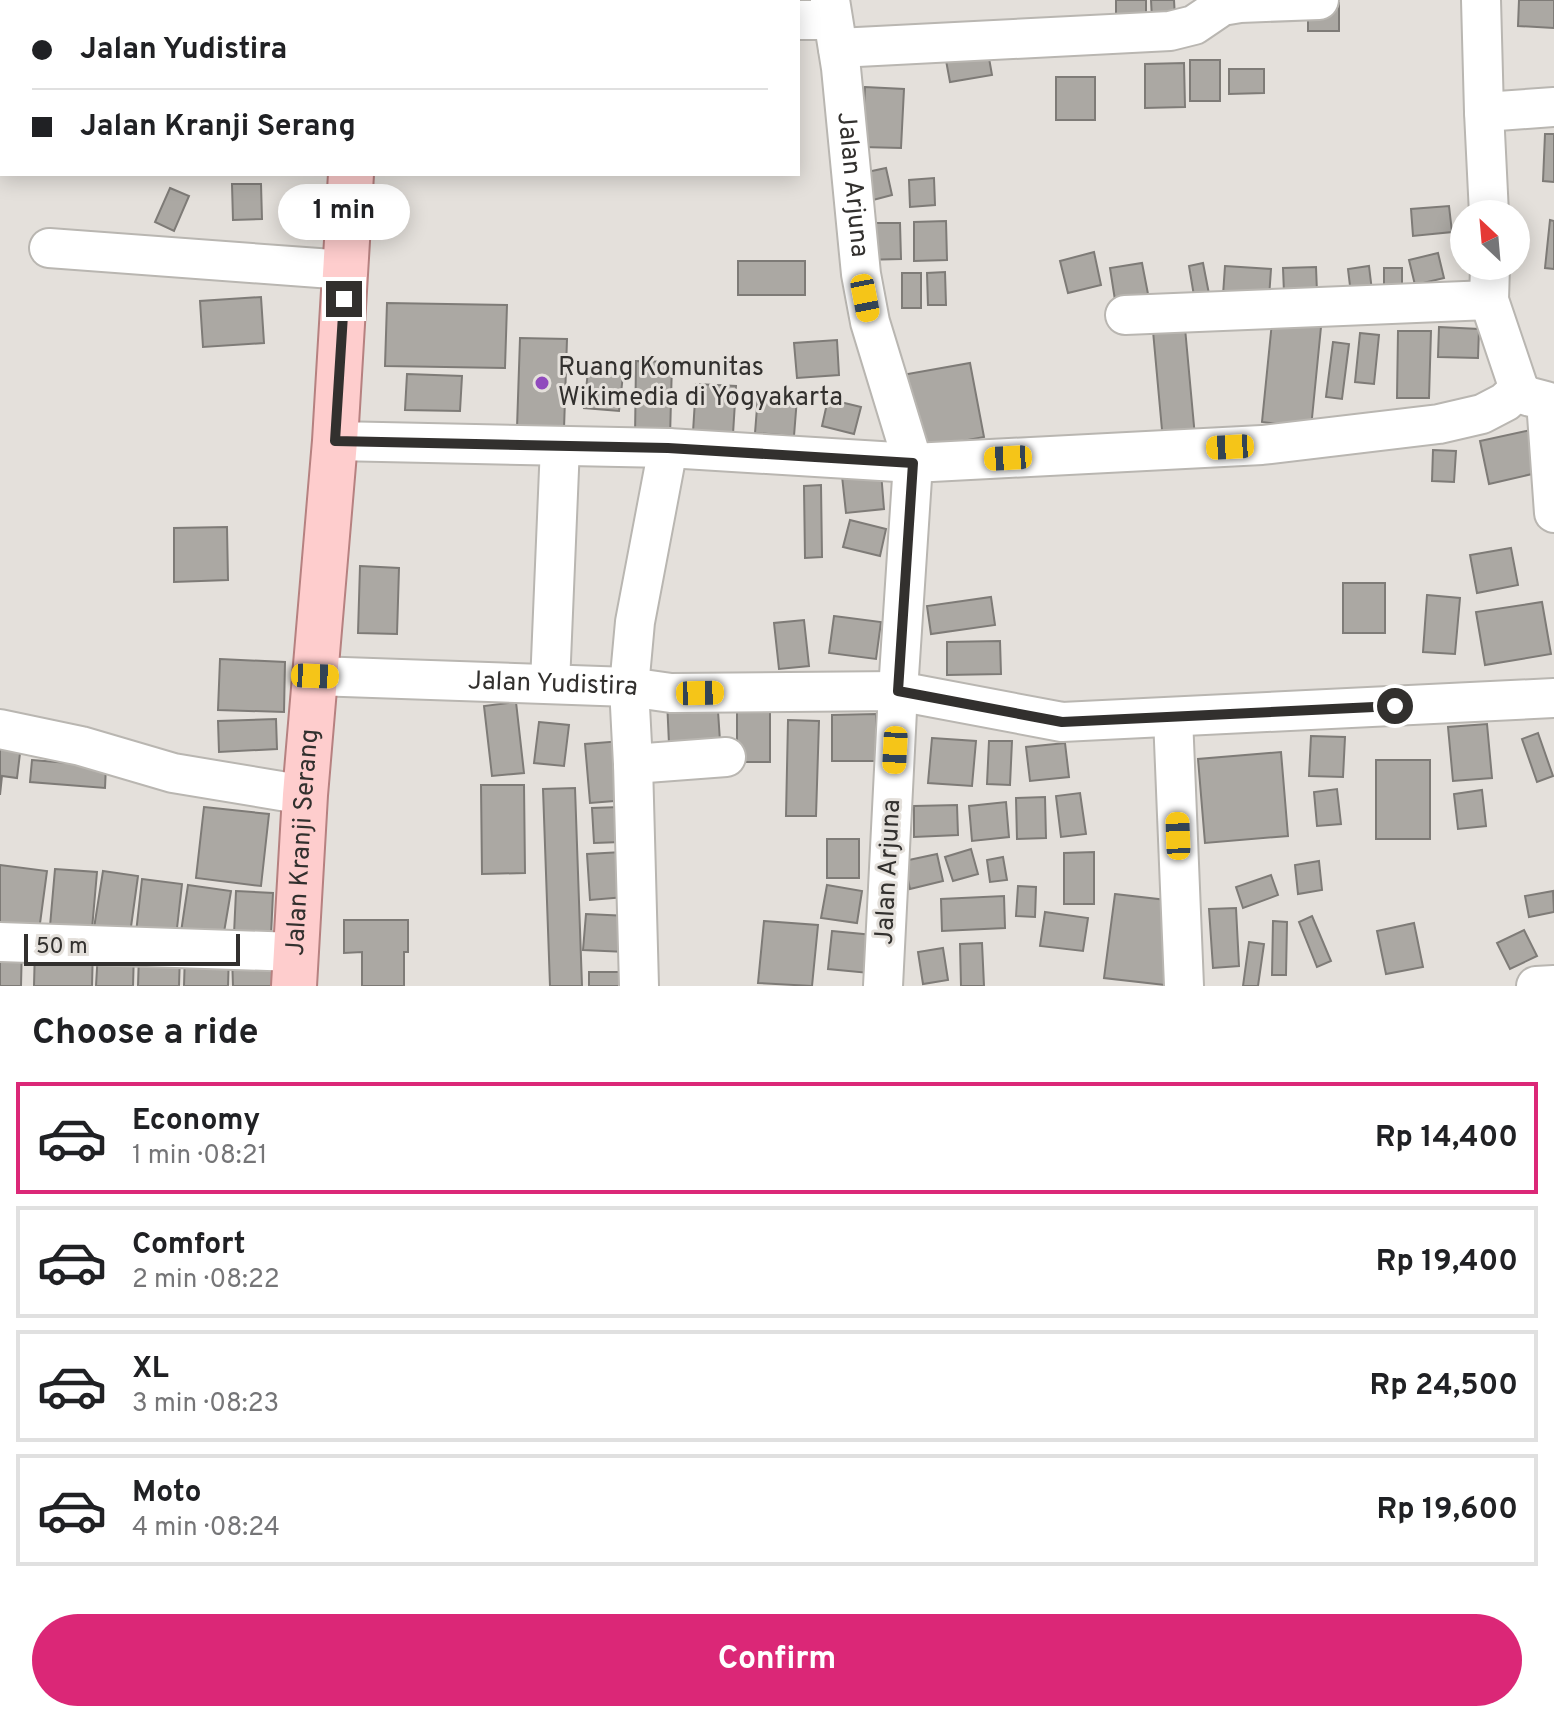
<!DOCTYPE html>
<meta charset="utf-8">
<style>
body{margin:0;font-family:Overpass,sans-serif;background:#f6f6f6;color:#202124;height:100vh;display:flex;flex-direction:column;font-size:30px;white-space:nowrap}
*{box-sizing:border-box;margin:0}
p{font-size:26px;color:#757577}
.icon{flex:none;width:44px;height:44px;fill:none;stroke:currentColor;stroke-width:2;stroke-linecap:round;stroke-linejoin:round}
.map{position:relative;height:986px;overflow:hidden}
.drawer{display:flex;flex-direction:column;background:#fff;flex:1}
.drawer>*{flex:none}
.guide{position:absolute;left:0px;top:0px;width:800px;height:176px;box-shadow:0 4px 20px #0003;display:grid;align-content:center;height:176px;padding:0 32px;background:#fff}
.needle{width:52px;rotate:334deg}
.buttons{position:absolute;left:1450px;top:200px;display:grid;gap:16px}
.buttons a{display:grid;place-items:center;width:80px;height:80px;border-radius:50%;background:#fff;box-shadow:0 4px 20px #0003;font-size:40px}
.scale{position:absolute;left:24px;bottom:20px;width:216px;box-sizing:border-box;padding-left:8px;border:4px solid #32302e;border-top:0;font-size:22px;line-height:28px;white-space:nowrap;color:#32302e;-webkit-text-stroke:6px #e4e0db;paint-order:stroke}
.end{position:absolute;width:36px;height:36px;margin:-18px;border:10px solid #32302e;background:#fff;box-shadow:0 0 0 4px #fff}
.from{border-radius:50%}
.bubble{position:absolute;height:56px;border-radius:28px;background:#fff;box-shadow:0 4px 20px #0003;font-size:26px;font-weight:700;line-height:56px;text-align:center}
.car{position:absolute;width:24px;height:48px;margin:-24px -12px;border-radius:10px;box-shadow:0 0 6px 2px #0007;background:linear-gradient(#f5c518 24%,#345 0 40%,#f5c518 0 76%,#345 0 86%,#f5c518 0)}
.guide b{display:flex;align-items:center;gap:28px;height:76px;font-size:30px}
.guide b+b{border-top:2px solid #e0e0e0}
.guide i{width:20px;height:20px;background:#202124}
ul{padding:0;list-style:none}
li{display:flex;align-items:center;gap:24px;height:112px;margin:0 16px 12px;padding:0 16px;border:4px solid #e0e0e0;border-radius:0px}
li div{flex:1}
li b{display:block;font-size:30px}
li em{font-style:normal;font-weight:700}
li.on{border-color:#db2777}
li>.icon{width:72px;height:72px;stroke-width:1.5}
h2{padding:0 32px;font-size:36px;line-height:96px}
.button{display:flex;gap:16px;margin-top:auto;padding:16px 32px}
.button a{flex:1;height:92px;border-radius:48px;background:#db2777;color:#fff;font-size:32px;font-weight:700;line-height:92px;text-align:center}
.map>svg:first-child{display:block}
.building{fill:#aba8a3;stroke:#7e7b77;stroke-width:2}
.lines{fill:none;stroke-linecap:round;stroke-linejoin:round}
.minor-casing{stroke:#b9b6b1;stroke-width:42}
.major-casing{stroke:#b68180;stroke-width:48}
.minor{stroke:#fff;stroke-width:38}
.major{stroke:#fecdcd;stroke-width:44}
.route{stroke:#32302e;stroke-width:10}
.poi-dot{fill:#904abd;stroke:#e4e0db;stroke-width:3}
.labels{text-anchor:middle;dominant-baseline:central;stroke-width:6;stroke-linejoin:round;paint-order:stroke}
.street-label{font-size:26px;fill:#32302e;stroke:#e4e0db}
.poi-label{font-size:26px;fill:#32302e;stroke:#e4e0db;text-anchor:start}
</style>
<div class="map">
<svg width="1554" height="986" viewBox="0 0 1554 986">
<rect width="100%" height="100%" fill="#e4e0db"/>
<g class="building">
<path d="M1116,0H1146V25L1116,26Z"/>
<path d="M1151,0H1174L1175,18L1152,19Z"/>
<path d="M1519,0H1554V28L1518,26Z"/>
<rect x="1308" y="3" width="31" height="28"/>
<path d="M987,47L992,75L950,82L945,55Z"/>
<rect x="1190" y="60" width="30" height="41"/>
<path d="M1184,63L1185,107L1145,108V64Z"/>
<path d="M1229,69H1264V93L1229,94Z"/>
<rect x="1056" y="77" width="39" height="43"/>
<path d="M865,87L904,89L901,148L862,147Z"/>
<path d="M1545,134H1554V182L1543,181Z"/>
<path d="M886,168L892,195L873,200L867,172Z"/>
<path d="M934,178L935,205L910,207L909,180Z"/>
<path d="M232,184H261L262,219L233,220Z"/>
<path d="M170,188L189,196L174,231L155,222Z"/>
<path d="M1449,206L1452,232L1413,236L1411,209Z"/>
<path d="M1550,220L1554,221V269L1545,268Z"/>
<path d="M946,221L947,260L914,261V222Z"/>
<path d="M860,223H900L901,259L861,260Z"/>
<path d="M1094,252L1101,285L1068,293L1060,261Z"/>
<path d="M1438,253L1444,278L1415,285L1409,260Z"/>
<rect x="738" y="261" width="67" height="34"/>
<path d="M1142,263L1148,294L1115,300L1110,268Z"/>
<path d="M1203,263L1209,294L1194,296L1189,266Z"/>
<path d="M1225,266L1271,269L1269,298L1223,295Z"/>
<path d="M1369,266L1372,291L1351,294L1348,269Z"/>
<path d="M1316,267L1317,292L1284,293L1283,268Z"/>
<rect x="1384" y="268" width="18" height="30"/>
<path d="M945,272L946,305H928L927,273Z"/>
<rect x="902" y="273" width="19" height="35"/>
<path d="M261,297L264,343L203,347L200,301Z"/>
<path d="M387,303L507,305L505,368L385,366Z"/>
<path d="M1272,322L1321,327L1311,428L1262,422Z"/>
<path d="M1439,327L1479,329L1478,358L1438,357Z"/>
<path d="M1185,328L1195,437L1163,441L1153,331Z"/>
<path d="M1398,331H1431L1429,398H1397Z"/>
<path d="M1360,333L1379,335L1374,384L1355,382Z"/>
<path d="M520,338L567,339L564,429L517,428Z"/>
<path d="M837,340L839,375L797,378L794,343Z"/>
<path d="M1333,342L1349,344L1342,399L1326,397Z"/>
<path d="M636,361L672,362L670,438L635,437Z"/>
<path d="M589,362L624,366L619,411L584,408Z"/>
<path d="M970,363L984,437L915,450L902,375Z"/>
<path d="M407,374L462,376L460,411L405,410Z"/>
<path d="M696,384L736,386L733,434L693,432Z"/>
<path d="M758,395L797,398L794,436L755,433Z"/>
<path d="M828,399L861,407L854,434L822,426Z"/>
<path d="M1535,429L1545,471L1489,484L1480,441Z"/>
<path d="M1433,450L1456,451L1454,482L1432,481Z"/>
<path d="M881,472L884,509L846,513L842,476Z"/>
<path d="M821,485L822,557L805,558L804,486Z"/>
<path d="M850,520L886,529L880,556L843,547Z"/>
<path d="M227,527L228,580L174,582V528Z"/>
<path d="M1511,548L1518,585L1477,593L1470,555Z"/>
<path d="M360,566L399,568L397,634L358,633Z"/>
<rect x="1343" y="583" width="42" height="50"/>
<path d="M1427,595L1460,598L1455,654L1423,652Z"/>
<path d="M991,597L995,625L931,634L927,606Z"/>
<path d="M1542,602L1551,654L1485,665L1476,612Z"/>
<path d="M834,616L881,622L876,659L829,653Z"/>
<path d="M804,620L809,666L779,669L774,623Z"/>
<path d="M1000,641L1001,674L947,675V642Z"/>
<path d="M220,659L285,662L284,712L218,710Z"/>
<path d="M717,696L720,741L669,744L667,700Z"/>
<rect x="737" y="698" width="33" height="64"/>
<path d="M516,702L524,773L492,776L484,706Z"/>
<path d="M876,714V761H832V715Z"/>
<path d="M276,719L277,749L219,752L218,721Z"/>
<path d="M788,720L819,721L816,816H786Z"/>
<path d="M539,722L569,725L564,766L534,763Z"/>
<path d="M1487,724L1492,778L1453,781L1448,727Z"/>
<path d="M1538,733L1553,776L1537,782L1522,739Z"/>
<path d="M1311,736L1345,737L1343,777L1309,776Z"/>
<path d="M932,738L976,741L972,786L928,783Z"/>
<path d="M622,741L627,800L590,803L585,744Z"/>
<path d="M989,741H1012L1010,785L987,784Z"/>
<path d="M0,742L21,745L17,778L2,776L0,795Z"/>
<path d="M1065,743L1069,777L1030,781L1026,747Z"/>
<path d="M1281,752L1288,836L1205,843L1198,759Z"/>
<path d="M32,760L106,766L105,788L30,782Z"/>
<rect x="1376" y="760" width="54" height="79"/>
<path d="M481,785H524L525,873L482,874Z"/>
<path d="M575,788L582,986H550L543,789Z"/>
<path d="M1337,789L1341,824L1317,826L1314,792Z"/>
<path d="M1482,790L1486,826L1458,829L1454,794Z"/>
<path d="M1080,793L1086,834L1061,837L1056,796Z"/>
<path d="M1045,797L1046,838L1017,839L1016,798Z"/>
<path d="M1006,802L1009,837L972,841L969,806Z"/>
<path d="M957,805L958,835L914,837V806Z"/>
<path d="M204,807L269,814L261,886L196,878Z"/>
<path d="M620,807L621,842L594,843L592,808Z"/>
<rect x="827" y="839" width="32" height="39"/>
<path d="M971,849L978,874L953,881L945,857Z"/>
<path d="M622,852L625,897L590,900L587,854Z"/>
<path d="M1094,852V904H1064V853Z"/>
<path d="M937,854L943,881L910,889L904,861Z"/>
<path d="M1003,857L1007,880L990,882L987,860Z"/>
<path d="M1319,861L1322,890L1298,894L1295,865Z"/>
<path d="M0,865L47,871L39,931L0,926Z"/>
<path d="M55,869L97,872L92,929L50,926Z"/>
<path d="M103,871L138,876L130,934L94,928Z"/>
<path d="M1271,875L1278,895L1243,908L1236,887Z"/>
<path d="M142,879L182,884L176,937L136,933Z"/>
<path d="M188,885L231,891L223,938L181,932Z"/>
<path d="M827,885L862,891L857,923L821,918Z"/>
<path d="M1018,886L1036,887L1035,917L1016,916Z"/>
<path d="M236,891L273,893L271,935L234,934Z"/>
<path d="M1553,891L1554,912L1529,917L1525,896Z"/>
<path d="M1115,894L1175,901L1165,985L1104,978Z"/>
<path d="M1004,896L1005,928L942,931L941,899Z"/>
<path d="M1236,908L1239,966L1213,968L1209,909Z"/>
<path d="M1045,912L1088,918L1083,951L1040,946Z"/>
<path d="M586,914L628,916L626,952L583,950Z"/>
<path d="M1312,916L1331,961L1317,967L1299,922Z"/>
<path d="M344,920H408V952H404V986H362V952L344,953Z"/>
<path d="M764,921L818,925L812,986L758,983Z"/>
<path d="M1273,921L1287,922L1286,975H1272Z"/>
<path d="M1414,923L1423,967L1386,974L1377,931Z"/>
<path d="M1524,930L1537,956L1510,969L1497,943Z"/>
<path d="M832,931L873,935L869,973L828,969Z"/>
<path d="M1249,942L1264,944L1258,986H1243Z"/>
<path d="M0,943H22L21,986H0Z"/>
<path d="M982,943L984,986H961L960,944Z"/>
<path d="M35,947H93L92,986H34Z"/>
<path d="M943,948L948,980L923,984L918,952Z"/>
<path d="M98,951L134,952L133,986H96Z"/>
<path d="M139,953L180,955L179,986H138Z"/>
<path d="M185,953L229,954L228,986H184Z"/>
<path d="M278,955L279,986H233L232,956Z"/>
<rect x="589" y="972" width="32" height="14"/>
</g>
<g class="lines">
<g class="minor-casing">
<g id="minor">
<path d="M273,0L330,2"/>
<path id="s1" d="M830,0L841,68L861,274L870,322L913,463L898,691L883,986"/>
<path d="M1481,0L1484,112L1489,214"/>
<path d="M798,20H832"/>
<path d="M838,48L1170,31L1194,25L1222,6L1240,3L1319,0"/>
<path d="M1484,112L1554,107"/>
<path d="M49,248L346,270"/>
<path d="M1490,266L1489,300L1519,389L1527,396L1546,401L1554,513"/>
<path d="M1125,315L1489,300"/>
<path d="M335,441L668,448L913,463L1262,445L1439,424L1482,414L1505,402L1519,389"/>
<path id="s2" d="M315,676L629,687L671,693L898,691L1062,722L1554,698"/>
<path d="M550,684L560,446"/>
<path d="M1173,717L1184,986"/>
<path d="M0,729L81,746L173,773L305,795"/>
<path d="M633,764L726,757"/>
<path d="M0,942L295,952"/>
<path d="M639,986L633,764L629,687L635,622L668,448"/>
<path d="M1536,986L1554,985"/>
</g>
</g>
<g class="major-casing">
<g id="major">
<path d="M360,0V2"/>
<path id="s3" d="M294,986L305,795L335,441L351,174"/>
</g>
</g>
<use href="#minor" class="minor"/>
<use href="#major" class="major"/>
</g>
<g class="lines">
<path class="route" d="M344,299L335,441L668,448L913,463L898,691L1062,722L1395,706"/>
</g>
<circle class="poi-dot" cx="542" cy="383" r="8"/>
<g class="labels">
<g class="street-label">
<text stroke="none"><textPath href="#s1" startOffset="186">Jalan Arjuna</textPath></text>
<text stroke="none"><textPath href="#s2" startOffset="238">Jalan Yudistira</textPath></text>
<text stroke="none"><textPath href="#s3" startOffset="144">Jalan Kranji Serang</textPath></text>
<text transform="translate(889 872) rotate(-87)">Jalan Arjuna</text>
</g>
<g class="poi-label">
<text x="558" y="368">Ruang Komunitas<tspan x="558" dy="30">Wikimedia di Yogyakarta</tspan></text>
</g>
</g>
</svg>
<div class="buttons">
<a><svg class="needle" viewBox="-14 -14 28 28"><path d="M0-13l5 13h-10z" fill="#e53935"/><path d="M0 13l5-13h-10z" fill="#757577"/></svg></a>
</div>
<div class="scale">50 m</div>
<i class="end from" style="left:1395px;top:706px"></i>
<i class="end" style="left:344px;top:299px"></i>
<div class="bubble" style="left:278px;top:184px;width:132px">1 min</div>
<i class="car" style="left:865px;top:298px;rotate:169deg"></i>
<i class="car" style="left:1230px;top:447px;rotate:267deg"></i>
<i class="car" style="left:1008px;top:458px;rotate:267deg"></i>
<i class="car" style="left:315px;top:676px;rotate:92deg"></i>
<i class="car" style="left:700px;top:693px;rotate:89deg"></i>
<i class="car" style="left:895px;top:750px;rotate:183deg"></i>
<i class="car" style="left:1178px;top:836px;rotate:358deg"></i>
<div class="guide">
<b><i class="from"></i>Jalan Yudistira</b>
<b><i></i>Jalan Kranji Serang</b>
</div>
</div>
<section class="drawer">
<h2>Choose a ride</h2>
<ul>
<li class="on"><svg class="icon" aria-label="car" viewBox="0 0 24 24"><path d="M5 17H2v-5l4-1 3-4h7l3 4 3 1v5h-3M9 17h6M6 11h13"/><circle cx="7" cy="17" r="2"/><circle cx="17" cy="17" r="2"/></svg><div><b>Economy</b><p>1 min · 08:21</p></div><em>Rp 14,400</em></li>
<li><svg class="icon" aria-label="car" viewBox="0 0 24 24"><path d="M5 17H2v-5l4-1 3-4h7l3 4 3 1v5h-3M9 17h6M6 11h13"/><circle cx="7" cy="17" r="2"/><circle cx="17" cy="17" r="2"/></svg><div><b>Comfort</b><p>2 min · 08:22</p></div><em>Rp 19,400</em></li>
<li><svg class="icon" aria-label="car" viewBox="0 0 24 24"><path d="M5 17H2v-5l4-1 3-4h7l3 4 3 1v5h-3M9 17h6M6 11h13"/><circle cx="7" cy="17" r="2"/><circle cx="17" cy="17" r="2"/></svg><div><b>XL</b><p>3 min · 08:23</p></div><em>Rp 24,500</em></li>
<li><svg class="icon" aria-label="car" viewBox="0 0 24 24"><path d="M5 17H2v-5l4-1 3-4h7l3 4 3 1v5h-3M9 17h6M6 11h13"/><circle cx="7" cy="17" r="2"/><circle cx="17" cy="17" r="2"/></svg><div><b>Moto</b><p>4 min · 08:24</p></div><em>Rp 19,600</em></li>
</ul>
<div class="button"><a>Confirm</a></div>
</section>
